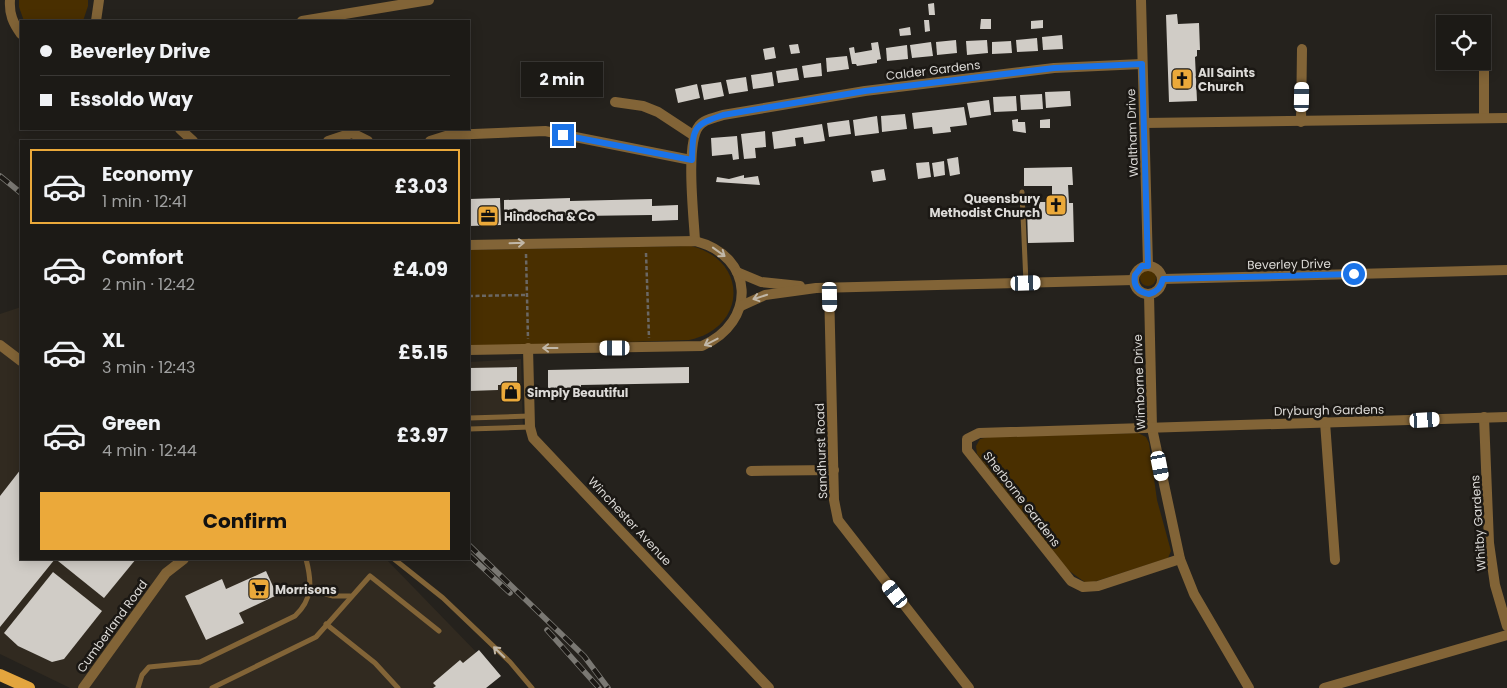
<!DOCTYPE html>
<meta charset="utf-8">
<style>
body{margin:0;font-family:Poppins,sans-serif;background:#292723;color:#f1f3f6;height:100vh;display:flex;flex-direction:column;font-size:19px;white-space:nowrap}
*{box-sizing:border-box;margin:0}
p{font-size:16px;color:#a0a1a1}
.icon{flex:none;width:28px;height:28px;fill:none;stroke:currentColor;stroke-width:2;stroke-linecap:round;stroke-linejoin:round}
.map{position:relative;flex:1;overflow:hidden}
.drawer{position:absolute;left:20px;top:140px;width:450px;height:420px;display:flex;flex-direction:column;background:#1c1a16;border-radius:0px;box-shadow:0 2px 12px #0003,0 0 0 1px #3a3835}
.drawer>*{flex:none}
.hud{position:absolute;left:20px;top:20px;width:450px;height:110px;border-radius:0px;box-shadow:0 2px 12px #0003,0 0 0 1px #3a3835;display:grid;align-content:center;height:110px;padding:0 20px;background:#1c1a16}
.fabs{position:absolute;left:1436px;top:15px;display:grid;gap:10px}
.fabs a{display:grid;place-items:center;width:55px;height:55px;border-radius:0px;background:#1c1a16;box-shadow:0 2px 12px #0003,0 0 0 1px #3a3835;font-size:25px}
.end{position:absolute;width:22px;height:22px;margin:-11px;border:6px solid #1a73e8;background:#fff;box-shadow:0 0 0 2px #fff}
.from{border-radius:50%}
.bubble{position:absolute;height:35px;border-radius:0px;background:#1c1a16;box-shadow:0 2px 12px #0003,0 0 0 1px #3a3835;font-size:16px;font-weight:700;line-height:35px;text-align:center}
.car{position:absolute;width:15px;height:30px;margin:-15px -8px;border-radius:6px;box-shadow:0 0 4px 1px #0007;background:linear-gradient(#fff 24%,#345 0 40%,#fff 0 76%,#345 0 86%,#fff 0)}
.hud b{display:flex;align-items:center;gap:18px;height:48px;font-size:19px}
.hud b+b{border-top:1px solid #3a3835}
.hud i{width:12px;height:12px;background:#f1f3f6}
ul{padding:9px 0 0;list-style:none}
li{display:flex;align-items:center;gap:15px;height:75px;margin:0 10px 8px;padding:0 10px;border:2px solid transparent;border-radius:0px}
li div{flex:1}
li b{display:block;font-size:19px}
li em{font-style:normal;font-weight:700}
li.on{border-color:#eba93a}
li>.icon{width:45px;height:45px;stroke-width:1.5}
.action{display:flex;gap:10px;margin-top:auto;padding:10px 20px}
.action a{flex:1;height:58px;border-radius:0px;background:#eba93a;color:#111;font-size:20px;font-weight:700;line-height:58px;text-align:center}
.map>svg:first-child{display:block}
.built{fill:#312a20}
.green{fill:#492f00}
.building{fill:#d0ccc6}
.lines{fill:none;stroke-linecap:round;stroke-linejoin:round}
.path{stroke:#6b6864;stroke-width:2.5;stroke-dasharray:4 2.5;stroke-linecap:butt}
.service{stroke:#826437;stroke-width:5}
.minor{stroke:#826437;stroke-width:10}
.tertiary{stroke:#826437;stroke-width:10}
.primary{stroke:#e3a53e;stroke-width:12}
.rail-casing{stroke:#7a7873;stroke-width:5.5}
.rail{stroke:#1b1814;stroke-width:4;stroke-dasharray:11;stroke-linecap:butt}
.oneway{stroke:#c1b7a7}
.route{stroke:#1a73e8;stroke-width:6}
.labels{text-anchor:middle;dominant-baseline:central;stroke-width:5;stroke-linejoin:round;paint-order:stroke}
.street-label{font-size:12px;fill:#dcdad7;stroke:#1b1814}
.poi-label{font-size:12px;font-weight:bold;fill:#dcdad7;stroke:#1b1814;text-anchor:start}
</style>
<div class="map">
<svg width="1507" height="688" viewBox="0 0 1507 688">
<rect width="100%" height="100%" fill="#25221d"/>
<g class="built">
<path d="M21,307V559H386L482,658L445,688H70L0,654V314Z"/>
<path d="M521,359L523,429H469V362Z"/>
</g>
<g class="green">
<path d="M19,0H88V6L83,21H24L19,7Z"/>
<path d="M691,246C749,260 747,328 689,340L469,347V250Z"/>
<circle cx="1148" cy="278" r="8"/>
<path d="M1138,433L1146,437L1149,443L1157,500L1171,551L1168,558L1097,581L1086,583L1068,570L977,454L976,446L980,439L989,437Z"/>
</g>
<g class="building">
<path d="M934,3L935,15H929L928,4Z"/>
<path d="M1177,14L1178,24L1199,23L1200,50H1197V56L1195,57L1197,101L1169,102L1166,15Z"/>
<path d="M981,19H991V29H980Z"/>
<path d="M924,20H929L930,31L925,32Z"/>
<path d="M1043,20V28L1031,29V21Z"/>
<path d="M910,27L911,35L900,36L899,29Z"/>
<path d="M1062,35L1063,49L1043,50L1042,37Z"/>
<path d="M1037,38L1038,51L1017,52L1016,40Z"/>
<path d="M956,40L957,53L937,55L936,42Z"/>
<path d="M987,40L988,53L967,55L966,41Z"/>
<path d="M1011,41L1012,53L992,54V42Z"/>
<path d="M878,42L881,59L877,60V63L857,66L856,64H852L849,48L854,47L855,53L872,50L871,43Z"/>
<path d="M931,42L933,56L912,58L910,45Z"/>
<path d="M798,44L800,53L791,54L789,45Z"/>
<path d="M907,45L908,59L887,61L886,48Z"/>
<path d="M774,47L776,58L765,60L763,49Z"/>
<path d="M847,56L849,69L827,72L826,58Z"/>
<path d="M821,63L822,76L804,78L802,66Z"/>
<path d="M797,68L799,80L778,83L776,71Z"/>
<path d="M772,72L774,86L753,89L751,75Z"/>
<path d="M746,77L748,91L729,94L726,80Z"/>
<path d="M721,82L724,96L704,100L701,85Z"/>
<path d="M697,84L700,98L678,103L675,89Z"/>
<path d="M1070,91L1071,106L1046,108L1045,92Z"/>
<path d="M1042,94L1043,109L1021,110L1020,95Z"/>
<path d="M1016,96L1017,111L994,112L993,97Z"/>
<path d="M989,100L991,115L970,118L967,103Z"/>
<path d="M964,107L967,125L950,127L951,132L933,134L932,127L914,129L912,113Z"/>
<path d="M905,114L907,129L882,132L881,116Z"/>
<path d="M877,116L879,133L855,136L853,120Z"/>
<path d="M1018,119V122H1025L1026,133L1013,131L1012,120Z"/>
<path d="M1050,119V128H1040V120Z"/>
<path d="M849,120L851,134L829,137L827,123Z"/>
<path d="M822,124L825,141L804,144L803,137L795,138L796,146L774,149L772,132Z"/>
<path d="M765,131L766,147L755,148L756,158L744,159L741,134Z"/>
<path d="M737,136L739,159L733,160L732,154L712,156L711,138Z"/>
<path d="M958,157L960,174L950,176L947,159Z"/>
<path d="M944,161L945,175L934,177L932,163Z"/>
<path d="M929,162L931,177L918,179L916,163Z"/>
<path d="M1072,167L1073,185H1068L1069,203H1073L1074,242L1028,243L1027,208H1039V202H1052V186H1024V168Z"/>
<path d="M884,169L886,180L873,182L871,171Z"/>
<path d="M744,175V178L758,176L760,185L716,182L717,177L729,179Z"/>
<path d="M500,198L501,225L469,226V199Z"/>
<path d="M570,198V201L652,199V206L678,205V220L652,221V215L504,217V200Z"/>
<path d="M517,367V385H498V390L469,391V368Z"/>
<path d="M689,367V383L581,385V392H548V370Z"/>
<path d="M21,469V559H55L0,627V496Z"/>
<path d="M60,559H136L104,598L58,561Z"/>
<path d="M266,571L277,595L239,613L244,623L206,640L185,596L222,579L226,589Z"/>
<path d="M53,572L102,611L64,659L52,662L18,646L4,633Z"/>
<path d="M479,650L501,676L486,688H433L436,686L433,683L460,660L463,663Z"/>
</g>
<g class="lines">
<g class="path">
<path d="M646,253L649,338"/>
<path d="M526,254L528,339"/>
<path d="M469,296L527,295"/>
</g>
<g class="service">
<path d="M1022,192L1026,283"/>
<path d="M469,418L529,416"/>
<path d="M469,429L530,427"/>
<path d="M394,559L443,598L510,662L532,688"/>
<path d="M311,590L333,596H350"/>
<path d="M326,624L375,663L398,688"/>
<path d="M138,688L142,675L149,667L200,662L295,616C313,599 312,582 306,559"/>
<path d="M212,688L316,637L370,576L439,631"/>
</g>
<g class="minor">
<path d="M1141,0L1148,266"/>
<path d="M302,21L429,0"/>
<path d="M1484,41V118"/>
<path d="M615,102L643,106L658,112L693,135"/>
<path d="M1301,122L1302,49"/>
<path d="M1144,123L1507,118"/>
<path d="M328,141L352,133L368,141"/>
<path d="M430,141L449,135L545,131L691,160"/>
<path d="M695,241C694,218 685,143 699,126C704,119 715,118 723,115L865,91L1054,68L1142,64"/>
<path d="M829,287L834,500L838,520L969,688"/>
<path d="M1149,294L1152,428L1180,559L1194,594L1249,688"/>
<path d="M0,345L21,361"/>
<path d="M528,348L530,427L533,438L769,688"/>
<path d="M1484,417L1489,543L1495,585L1507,626"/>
<path d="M1325,422L1335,560"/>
<path d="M751,471L834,470"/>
<path d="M1180,559L1098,586L1083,587L1071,581L967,450V439L979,433L1507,417"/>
<path d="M1324,688L1507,635"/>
</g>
<g class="tertiary">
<path d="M10,0C9,14 13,23 21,34"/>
<path d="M96,21L99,0"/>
<path d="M180,129L193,141"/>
<path d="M469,245L695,241C755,256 757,322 702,346L469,350"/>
<circle cx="1148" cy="280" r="14"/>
<path d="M737,272L761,282L800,286"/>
<path d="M1163,279L1507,270"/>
<path d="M741,306L765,295L816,288L1134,280"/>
<path d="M83,688L166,573L184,559"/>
</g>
<path class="primary" d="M0,675L29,688"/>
<g class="rail-casing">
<g id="rail">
<path d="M0,176L21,193"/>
<path d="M469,545L584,656L608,688"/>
<path d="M469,555L510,593"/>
<path d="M547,630L599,688"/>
</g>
</g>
<use href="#rail" class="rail"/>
</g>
<defs><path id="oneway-shaft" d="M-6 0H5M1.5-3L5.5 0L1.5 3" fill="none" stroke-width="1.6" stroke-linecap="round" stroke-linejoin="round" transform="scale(1.25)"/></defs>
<g class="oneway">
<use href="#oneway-shaft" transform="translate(517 243) rotate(-2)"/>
<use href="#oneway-shaft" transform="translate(719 252) rotate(36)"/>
<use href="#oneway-shaft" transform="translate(760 297) rotate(162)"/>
<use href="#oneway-shaft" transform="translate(711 342) rotate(153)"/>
<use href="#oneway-shaft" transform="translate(550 348) rotate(180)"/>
<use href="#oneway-shaft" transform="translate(499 652) rotate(-136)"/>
</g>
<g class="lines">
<path class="route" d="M563,135L692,160C693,129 692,125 723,115L865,91L1054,68L1142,64L1148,266H1142L1135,275C1133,286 1138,292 1149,294C1157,292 1161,288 1163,279L1354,274"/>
</g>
<defs>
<g id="church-square" transform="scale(1.125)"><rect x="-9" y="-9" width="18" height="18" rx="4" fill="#eba93a" stroke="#1b1814"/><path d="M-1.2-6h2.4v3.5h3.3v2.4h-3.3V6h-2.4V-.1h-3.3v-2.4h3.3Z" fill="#111"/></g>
<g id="office-square" transform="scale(1.125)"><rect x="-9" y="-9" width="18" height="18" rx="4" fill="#eba93a" stroke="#1b1814"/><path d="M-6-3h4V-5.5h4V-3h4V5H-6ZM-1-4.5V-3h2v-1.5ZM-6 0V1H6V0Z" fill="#111"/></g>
<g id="shop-square" transform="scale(1.125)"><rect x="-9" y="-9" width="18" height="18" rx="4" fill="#eba93a" stroke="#1b1814"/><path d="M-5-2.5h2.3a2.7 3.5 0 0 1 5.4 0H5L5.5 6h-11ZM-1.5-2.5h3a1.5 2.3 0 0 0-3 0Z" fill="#111"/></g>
<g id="supermarket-square" transform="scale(1.125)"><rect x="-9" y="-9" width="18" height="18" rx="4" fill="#eba93a" stroke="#1b1814"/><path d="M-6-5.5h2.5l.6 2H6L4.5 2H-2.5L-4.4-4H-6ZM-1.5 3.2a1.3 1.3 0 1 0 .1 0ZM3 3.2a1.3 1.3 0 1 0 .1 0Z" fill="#111"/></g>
</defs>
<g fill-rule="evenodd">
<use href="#church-square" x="1182" y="79"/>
<use href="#church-square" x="1056" y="205"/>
<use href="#office-square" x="488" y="216"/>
<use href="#shop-square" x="511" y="392"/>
<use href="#supermarket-square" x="259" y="589"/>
</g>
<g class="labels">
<g class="street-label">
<text transform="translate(933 70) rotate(-7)">Calder Gardens</text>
<text transform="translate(1132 133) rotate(-92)">Waltham Drive</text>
<text transform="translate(1289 264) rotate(-1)">Beverley Drive</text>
<text transform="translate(1139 382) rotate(-92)">Wimborne Drive</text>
<text transform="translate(1329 410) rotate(-1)">Dryburgh Gardens</text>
<text transform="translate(821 451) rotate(-92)">Sandhurst Road</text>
<text transform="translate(1022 499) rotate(52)">Sherborne Gardens</text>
<text transform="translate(630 521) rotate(47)">Winchester Avenue</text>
<text transform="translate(1478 523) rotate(-94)">Whitby Gardens</text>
<text transform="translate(112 626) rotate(-54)">Cumberland Road</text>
</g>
<g class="poi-label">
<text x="1198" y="72">All Saints<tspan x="1198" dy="14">Church</tspan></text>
<text x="1040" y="198" text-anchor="end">Queensbury<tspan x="1040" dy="14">Methodist Church</tspan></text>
<text x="504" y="216">Hindocha &amp; Co</text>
<text x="527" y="392">Simply Beautiful</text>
<text x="275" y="589">Morrisons</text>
</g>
</g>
</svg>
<div class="fabs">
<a><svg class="icon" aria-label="locate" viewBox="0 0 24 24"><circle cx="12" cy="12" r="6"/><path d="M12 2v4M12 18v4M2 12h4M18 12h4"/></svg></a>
</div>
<i class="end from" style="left:1354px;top:274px"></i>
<i class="end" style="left:563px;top:135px"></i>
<div class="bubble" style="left:521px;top:62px;width:82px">2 min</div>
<i class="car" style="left:1302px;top:97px;rotate:1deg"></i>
<i class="car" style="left:1026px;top:283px;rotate:88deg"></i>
<i class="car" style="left:830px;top:297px;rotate:179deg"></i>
<i class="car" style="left:615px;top:348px;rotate:270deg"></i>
<i class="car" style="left:1425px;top:420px;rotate:87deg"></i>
<i class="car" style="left:1160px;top:466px;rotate:169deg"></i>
<i class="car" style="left:895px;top:594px;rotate:322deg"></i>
<div class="hud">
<b><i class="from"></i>Beverley Drive</b>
<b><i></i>Essoldo Way</b>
</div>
<section class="drawer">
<ul>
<li class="on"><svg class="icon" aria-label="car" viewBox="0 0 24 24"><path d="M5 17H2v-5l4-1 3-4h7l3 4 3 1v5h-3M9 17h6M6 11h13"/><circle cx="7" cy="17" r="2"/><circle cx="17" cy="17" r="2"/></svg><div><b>Economy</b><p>1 min · 12:41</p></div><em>£3.03</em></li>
<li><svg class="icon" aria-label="car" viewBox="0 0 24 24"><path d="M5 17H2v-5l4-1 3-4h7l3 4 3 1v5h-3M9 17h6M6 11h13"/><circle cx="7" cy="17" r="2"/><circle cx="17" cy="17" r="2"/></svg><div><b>Comfort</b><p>2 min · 12:42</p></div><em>£4.09</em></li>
<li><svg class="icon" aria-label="car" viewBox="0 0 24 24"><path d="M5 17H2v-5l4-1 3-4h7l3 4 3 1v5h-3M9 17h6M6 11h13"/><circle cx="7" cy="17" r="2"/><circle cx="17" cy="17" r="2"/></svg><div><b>XL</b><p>3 min · 12:43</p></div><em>£5.15</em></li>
<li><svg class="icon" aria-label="car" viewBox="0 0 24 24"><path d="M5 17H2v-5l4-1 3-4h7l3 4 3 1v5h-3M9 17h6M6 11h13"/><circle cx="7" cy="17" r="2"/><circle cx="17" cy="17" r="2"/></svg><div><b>Green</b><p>4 min · 12:44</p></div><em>£3.97</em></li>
</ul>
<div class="action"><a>Confirm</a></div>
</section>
</div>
